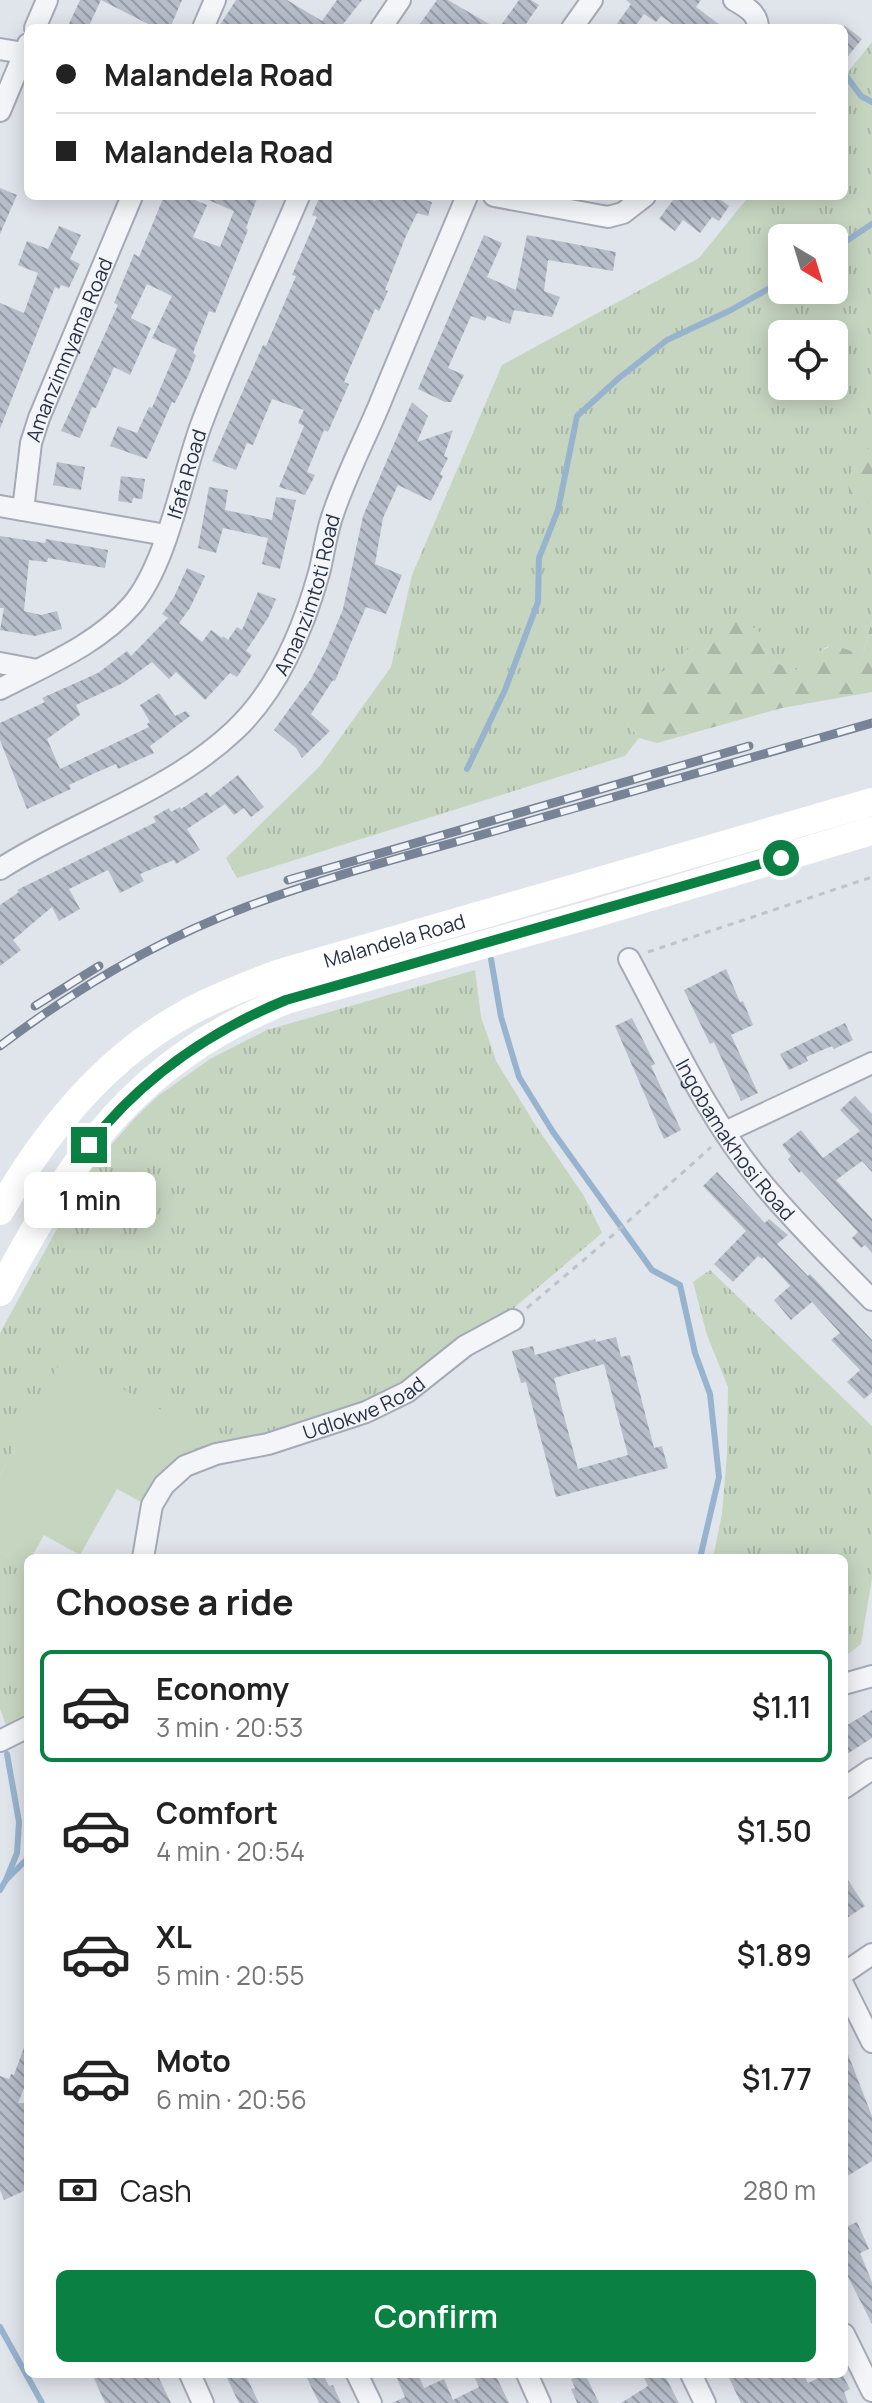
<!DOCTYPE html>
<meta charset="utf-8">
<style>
body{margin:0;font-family:Manrope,sans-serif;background:#f6f6f6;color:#222;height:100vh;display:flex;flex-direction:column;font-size:30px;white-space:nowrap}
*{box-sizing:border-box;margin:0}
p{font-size:26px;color:#767676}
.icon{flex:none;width:44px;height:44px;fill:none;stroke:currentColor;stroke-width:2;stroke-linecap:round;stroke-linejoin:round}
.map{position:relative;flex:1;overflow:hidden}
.sheet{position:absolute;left:24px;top:1554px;width:824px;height:824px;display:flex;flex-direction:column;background:#fff;border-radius:12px;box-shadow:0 4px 20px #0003}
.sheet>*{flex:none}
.guide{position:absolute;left:24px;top:24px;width:824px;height:176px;border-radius:12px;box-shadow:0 4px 20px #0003;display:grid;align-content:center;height:176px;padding:0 32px;background:#fff}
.needle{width:52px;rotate:142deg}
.fabs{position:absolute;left:768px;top:224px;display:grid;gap:16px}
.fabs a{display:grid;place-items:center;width:80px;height:80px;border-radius:12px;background:#fff;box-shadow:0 4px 20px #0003;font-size:40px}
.end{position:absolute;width:36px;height:36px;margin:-18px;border:10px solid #0b8043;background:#fff;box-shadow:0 0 0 4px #fff}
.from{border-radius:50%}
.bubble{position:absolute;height:56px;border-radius:12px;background:#fff;box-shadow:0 4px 20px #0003;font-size:26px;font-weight:600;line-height:56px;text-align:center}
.guide b{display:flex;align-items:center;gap:28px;height:76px;font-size:30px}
.guide b+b{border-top:2px solid #e0e0e0}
.guide i{width:20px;height:20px;background:#222}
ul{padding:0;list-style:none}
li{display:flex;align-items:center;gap:24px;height:112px;margin:0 16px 12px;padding:0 16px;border:4px solid transparent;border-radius:12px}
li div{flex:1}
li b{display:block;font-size:30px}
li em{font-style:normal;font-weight:600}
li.current{border-color:#0b8043}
li>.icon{width:72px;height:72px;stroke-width:1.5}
h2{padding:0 32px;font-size:36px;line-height:96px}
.pay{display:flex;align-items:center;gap:20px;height:88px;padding:0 32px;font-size:30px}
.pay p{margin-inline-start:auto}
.cta{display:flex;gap:16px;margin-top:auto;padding:16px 32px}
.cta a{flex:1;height:92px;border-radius:12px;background:#0b8043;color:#fff;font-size:32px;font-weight:600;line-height:92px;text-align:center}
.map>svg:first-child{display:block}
.grass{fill:url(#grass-tufts);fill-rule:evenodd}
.forest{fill:url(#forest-firs)}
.park{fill:#c6d5c0}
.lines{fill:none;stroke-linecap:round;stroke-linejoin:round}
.stream{stroke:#98b3ce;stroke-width:6}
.building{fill:url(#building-back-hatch);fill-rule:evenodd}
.street-casing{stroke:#a5abb6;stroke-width:24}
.path{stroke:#bec2c9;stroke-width:3;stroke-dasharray:6 6;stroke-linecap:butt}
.street{stroke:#f3f5f8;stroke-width:20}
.secondary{stroke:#fff;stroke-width:28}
.rail-casing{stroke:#788496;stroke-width:9}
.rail{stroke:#f0f3f8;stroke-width:6;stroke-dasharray:18;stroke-linecap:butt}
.route{stroke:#0b8043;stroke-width:10}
.labels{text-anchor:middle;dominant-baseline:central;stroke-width:8;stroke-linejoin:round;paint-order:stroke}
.street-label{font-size:20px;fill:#273244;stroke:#f0f3f8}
</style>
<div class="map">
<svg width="872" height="2403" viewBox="0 0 872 2403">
<defs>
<pattern id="grass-tufts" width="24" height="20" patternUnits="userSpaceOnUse" patternTransform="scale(2)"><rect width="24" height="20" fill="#c6d5c0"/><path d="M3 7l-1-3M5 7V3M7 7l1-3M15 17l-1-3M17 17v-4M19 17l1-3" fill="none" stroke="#aab7a6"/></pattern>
<pattern id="forest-firs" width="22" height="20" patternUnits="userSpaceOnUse" patternTransform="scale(2)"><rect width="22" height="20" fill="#c6d5c0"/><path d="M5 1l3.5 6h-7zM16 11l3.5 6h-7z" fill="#aab7a6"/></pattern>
<pattern id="building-back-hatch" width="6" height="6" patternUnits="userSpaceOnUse" patternTransform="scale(2)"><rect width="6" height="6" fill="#b7bdc9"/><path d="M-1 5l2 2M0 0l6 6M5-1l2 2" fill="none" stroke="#959aa5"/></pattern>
</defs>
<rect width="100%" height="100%" fill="#e0e4eb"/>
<g class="grass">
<path d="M872,42V620L862,658L827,646L795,671L777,663L758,631L627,723L639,738L625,756L237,878L226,858L320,766L391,667L412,575L502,365L699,258L749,196H844V77ZM782,238H834V290H782ZM782,334H834V386H782Z"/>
<path d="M475,970L481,1017L496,1061L536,1126L584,1196L602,1233L508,1313L407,1380L360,1405L297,1426L187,1456L63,1358L0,1475V1333L81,1185L97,1161L135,1118L158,1096L210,1059L267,1030Z"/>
<path d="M710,1270L872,1426V1579L861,1644L844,1657V1558H713L722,1514L727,1454L728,1387L707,1335L693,1282Z"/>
<path d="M0,1552L26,1566L28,1564V1717L7,1728L0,1709Z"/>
</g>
<g class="forest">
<path d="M872,445V503L851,502C844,476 852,462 872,445Z"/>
<path d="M741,620L758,630L777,663L795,671C823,650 828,635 862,658L872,620V692L782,708L657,743L639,738L627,723L643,689L689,648Z"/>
</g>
<path class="park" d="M63,1357L193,1427L187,1456L145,1504L117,1489L80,1555L44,1535L31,1558H28L26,1567L0,1552V1475Z"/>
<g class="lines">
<g class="stream">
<path d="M844,73L861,96L872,102"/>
<path d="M834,249L872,224"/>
<path d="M467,769L505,690L538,602L539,558L558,510L577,416L619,378L667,340L731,310L782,281"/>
<path d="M491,959L501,1017L519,1077L553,1132L652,1270L680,1285L695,1353L710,1394L719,1477L700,1558"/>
<path d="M6,1880L17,1853L19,1822L7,1754"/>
<path d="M0,1890L6,1880L28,1858"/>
<path d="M0,2327L42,2403"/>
</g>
</g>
<g class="building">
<path d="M80,0H182L170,28H156L101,0L88,28H67Z"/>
<path d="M236,0H287L322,21L337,0H362L340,28H218Z"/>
<path d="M437,0H448L496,28H417Z"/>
<path d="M519,0H531L539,5L523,28H499Z"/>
<path d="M626,0H701L696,7L724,28H678L661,16L656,22L644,14L634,28H614L631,4Z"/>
<path d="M844,25L862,39L844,61Z"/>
<path d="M0,188L17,195L0,234Z"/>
<path d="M164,196H185L207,205L193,237L220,247L234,211L199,196H258L246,228L248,230L215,313L209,311L193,353L196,355L189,374L175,403L172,402L147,459L110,446L118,426L137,433L149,407L152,408L177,349L152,338L172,296L147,284L131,318L151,328L130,375L114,367L96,408L92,407L80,438L61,431L118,305L114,303L134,254L139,257Z"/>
<path d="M320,196H364L375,201L378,196H412L432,202L428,216L417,213L406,236L385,290L388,291L379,311L375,309L344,382L349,384L328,432L324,430L307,472L315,475L305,495L279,487L304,426L298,423L304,410L272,399L253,445L247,443L236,470L212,461L263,345L266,346L296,276L292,275L317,217L312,215Z"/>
<path d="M676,196H716L729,206L719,221L712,217L700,233L683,220L675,231L659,219Z"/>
<path d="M59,226L81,235L70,259L80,264L69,288L61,285L59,289L55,287L0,429V303L24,313L38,273L18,265L27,241L48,249Z"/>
<path d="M484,235L502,243L487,277L516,290L527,235L616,252L613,271L548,260L544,291L560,297L552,317L514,310L510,324L487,316L485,321L471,316L448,368L464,375L451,402H445L418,389Z"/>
<path d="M412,402L428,416L417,442L453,430L444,456L448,458L440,474L443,476L431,501L398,485L383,518L375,564L402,575L386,614L366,607L335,681L333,680L311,714L330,731L302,758L296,748L274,730L311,679L327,648L343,609L363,516Z"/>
<path d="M57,462L85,467L81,490L53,485Z"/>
<path d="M121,476L145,479L142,499L133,498L132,503L118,501Z"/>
<path d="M209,487L228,490L225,510L272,520L276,497L296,500L280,569L262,564L268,538L223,528L216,553L198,548Z"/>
<path d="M0,536L45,543L46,539L108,550L105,568L48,558L47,562L29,560L24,611L41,615L57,611L62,629L35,636L0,630L4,608H0Z"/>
<path d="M187,568L205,576L190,608L179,623L202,642L211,630L222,638L223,636L228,640L237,627L242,630L258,592L276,599L268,618L246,651L252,655L237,677L230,673L205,700L176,672L169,679L152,662L123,683L76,705L80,715L47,739L60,769L149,727L147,724L150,722L140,705L159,693L175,716L186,711L190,716L150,746L154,753L118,769L116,764L95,773L69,785L71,789L27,809L0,740V723L45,702L42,698L98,673L127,651L131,656L168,618L162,614L174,597Z"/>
<path d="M238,775L264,807L251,817L244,808L234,815L225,804L187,829L200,850L176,864L174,860L140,874L144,881L120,893L108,870L69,889L80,909L59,921L52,907L13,940L21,950L0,966V905L19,892L17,890L156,822L153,817L169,808L171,812L180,807L181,809L207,792L210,797Z"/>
<path d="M726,969L740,1002L743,1001L753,1025L731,1035L758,1093L741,1101L714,1042L710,1044L684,990Z"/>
<path d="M632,1018L655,1064L651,1066L681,1130L664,1139L615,1026Z"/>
<path d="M845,1023L853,1040L834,1049L832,1046L806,1057L808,1061L789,1070L780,1054Z"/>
<path d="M855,1096L872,1114V1172L862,1161L836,1180L872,1219V1253L865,1245L861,1248L852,1238L858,1232L801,1171L799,1173L788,1159L791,1156L782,1145L801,1130L823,1158L860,1131L840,1110Z"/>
<path d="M717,1172L765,1223L769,1219L788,1235L777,1244L808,1276L810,1274L872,1340V1392L864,1399L847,1382L860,1370L831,1340L840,1333L812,1302L791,1320L774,1300L790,1286L764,1257L762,1259L758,1256L733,1282L714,1264L746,1231L703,1186Z"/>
<path d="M616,1337L621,1357L630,1355L654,1448L662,1446L668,1468L556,1497L526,1382L521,1383L512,1351L533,1346L535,1355L595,1339L596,1342ZM604,1364L628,1455L578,1469L554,1378Z"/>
<path d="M872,1710V1738L844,1756V1727Z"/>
<path d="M844,1874L865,1906L844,1920Z"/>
<path d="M26,2042L28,2078L18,2103H28V2189L4,2200L0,2190V2076L9,2079L11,2074L14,2075Z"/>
<path d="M844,2044L872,2116V2161L844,2178Z"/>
<path d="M844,2216L848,2226L857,2222L869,2249L860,2253L872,2282V2324L844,2269Z"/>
<path d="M92,2374H157L171,2403H105Z"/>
<path d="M225,2374H245L259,2403H239Z"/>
<path d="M305,2374H323L329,2386L333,2385L341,2403H319Z"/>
<path d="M395,2374H418L424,2388L444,2379L453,2400L479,2387L473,2374H495L509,2403H392L405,2397Z"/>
<path d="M584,2374L589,2382L599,2403H577L571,2389L575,2388L571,2379Z"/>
<path d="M642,2374H664L679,2403H621L648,2386Z"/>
<path d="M727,2374H803L808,2383L827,2374H842L850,2389L844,2392L848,2403H741Z"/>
</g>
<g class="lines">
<g class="street-casing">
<g id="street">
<path d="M734,0C746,7 758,13 758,28"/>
<path d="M35,28L47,0"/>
<path d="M203,28L215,0"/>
<path d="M381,28L400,0"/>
<path d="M572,28L592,0"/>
<path d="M0,49L24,53"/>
<path d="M0,111L28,44"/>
<path d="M494,196L608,217L623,213L645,196"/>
<path d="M0,506L166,535"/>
<path id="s1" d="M23,510L31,443L39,418L132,196"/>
<path d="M0,663L37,670"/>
<path id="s2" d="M0,689C46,665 97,645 132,605C167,564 182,477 201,425C230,347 267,272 299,196"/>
<path id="s3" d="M0,869C76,820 167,794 234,731C278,690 303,630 319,573C324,554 326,533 333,514C345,478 363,443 378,408C407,337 437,267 467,196"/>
<path id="s4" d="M629,959C670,1035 707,1118 763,1184C797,1225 835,1262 872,1300"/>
<path d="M725,1132L872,1063"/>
<path id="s5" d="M143,1558L152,1505L164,1485L185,1466L216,1454L268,1444L366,1412L407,1392L465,1346L513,1320"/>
<path d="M844,1684L872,1676"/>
<path d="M0,1741L28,1727"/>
<path d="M844,1788L872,1769"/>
<path d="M844,1973L872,1954"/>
<path d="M844,1986L872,2042"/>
<path d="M844,2334L872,2391"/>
<path d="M190,2374L203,2403"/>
<path d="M357,2374L371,2403"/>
<path d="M527,2374L540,2403"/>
<path d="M691,2374L705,2403"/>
</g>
</g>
<g class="path">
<path d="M648,952L872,877"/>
<path d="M527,1308L605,1242L711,1147"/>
</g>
<use href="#street" class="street"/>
<g class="secondary">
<path id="s6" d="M0,1211C45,1132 106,1057 187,1013C216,997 247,986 277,974L872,802"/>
<path d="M0,1292C75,1153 133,1063 286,1000L600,912L872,831"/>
</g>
<g class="rail-casing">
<g id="rail">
<path d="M288,880L749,746"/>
<path d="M35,1006L99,966"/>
<path d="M0,1046C75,989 158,940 246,907C333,874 423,852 512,826C632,792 752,757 872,723"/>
</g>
</g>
<use href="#rail" class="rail"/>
</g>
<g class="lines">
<path class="route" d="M89,1145C141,1079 208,1032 286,1000L781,858"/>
</g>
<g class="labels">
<g class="street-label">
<text stroke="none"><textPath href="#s1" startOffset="168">Amanzimnyama Road</textPath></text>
<text stroke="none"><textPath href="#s2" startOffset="300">Ifafa Road</textPath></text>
<text stroke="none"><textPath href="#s3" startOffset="430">Amanzimtoti Road</textPath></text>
<text stroke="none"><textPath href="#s6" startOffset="496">Malandela Road</textPath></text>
<text stroke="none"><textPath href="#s4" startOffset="210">Ingobamakhosi Road</textPath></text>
<text stroke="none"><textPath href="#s5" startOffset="294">Udlokwe Road</textPath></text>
</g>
</g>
</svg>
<div class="fabs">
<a><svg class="needle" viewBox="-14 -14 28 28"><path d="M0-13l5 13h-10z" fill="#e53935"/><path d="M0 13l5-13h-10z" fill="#767676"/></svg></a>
<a><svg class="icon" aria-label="locate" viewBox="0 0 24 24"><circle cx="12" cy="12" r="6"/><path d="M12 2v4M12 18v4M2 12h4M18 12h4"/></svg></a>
</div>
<i class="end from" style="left:781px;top:858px"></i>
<i class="end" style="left:89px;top:1145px"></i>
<div class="bubble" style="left:24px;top:1172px;width:132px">1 min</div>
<div class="guide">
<b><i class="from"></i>Malandela Road</b>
<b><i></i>Malandela Road</b>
</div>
<section class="sheet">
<h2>Choose a ride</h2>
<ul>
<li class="current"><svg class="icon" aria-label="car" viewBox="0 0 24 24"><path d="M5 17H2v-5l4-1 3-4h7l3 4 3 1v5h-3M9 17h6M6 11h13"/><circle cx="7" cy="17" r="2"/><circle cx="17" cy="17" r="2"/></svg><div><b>Economy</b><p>3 min · 20:53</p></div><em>$1.11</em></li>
<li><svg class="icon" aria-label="car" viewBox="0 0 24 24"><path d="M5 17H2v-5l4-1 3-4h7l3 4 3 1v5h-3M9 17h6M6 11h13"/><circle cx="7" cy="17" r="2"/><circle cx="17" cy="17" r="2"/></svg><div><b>Comfort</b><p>4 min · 20:54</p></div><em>$1.50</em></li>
<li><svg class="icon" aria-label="car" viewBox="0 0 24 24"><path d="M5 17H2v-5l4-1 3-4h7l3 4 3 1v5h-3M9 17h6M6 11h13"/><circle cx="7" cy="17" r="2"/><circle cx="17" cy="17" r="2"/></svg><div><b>XL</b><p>5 min · 20:55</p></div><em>$1.89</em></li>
<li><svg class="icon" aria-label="car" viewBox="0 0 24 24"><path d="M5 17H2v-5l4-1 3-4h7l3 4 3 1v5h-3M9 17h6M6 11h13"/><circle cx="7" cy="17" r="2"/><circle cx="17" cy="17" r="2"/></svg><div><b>Moto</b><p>6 min · 20:56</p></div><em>$1.77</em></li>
</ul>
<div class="pay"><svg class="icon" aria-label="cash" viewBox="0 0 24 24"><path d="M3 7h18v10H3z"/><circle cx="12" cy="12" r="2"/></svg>Cash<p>280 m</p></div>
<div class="cta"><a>Confirm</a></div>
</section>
</div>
